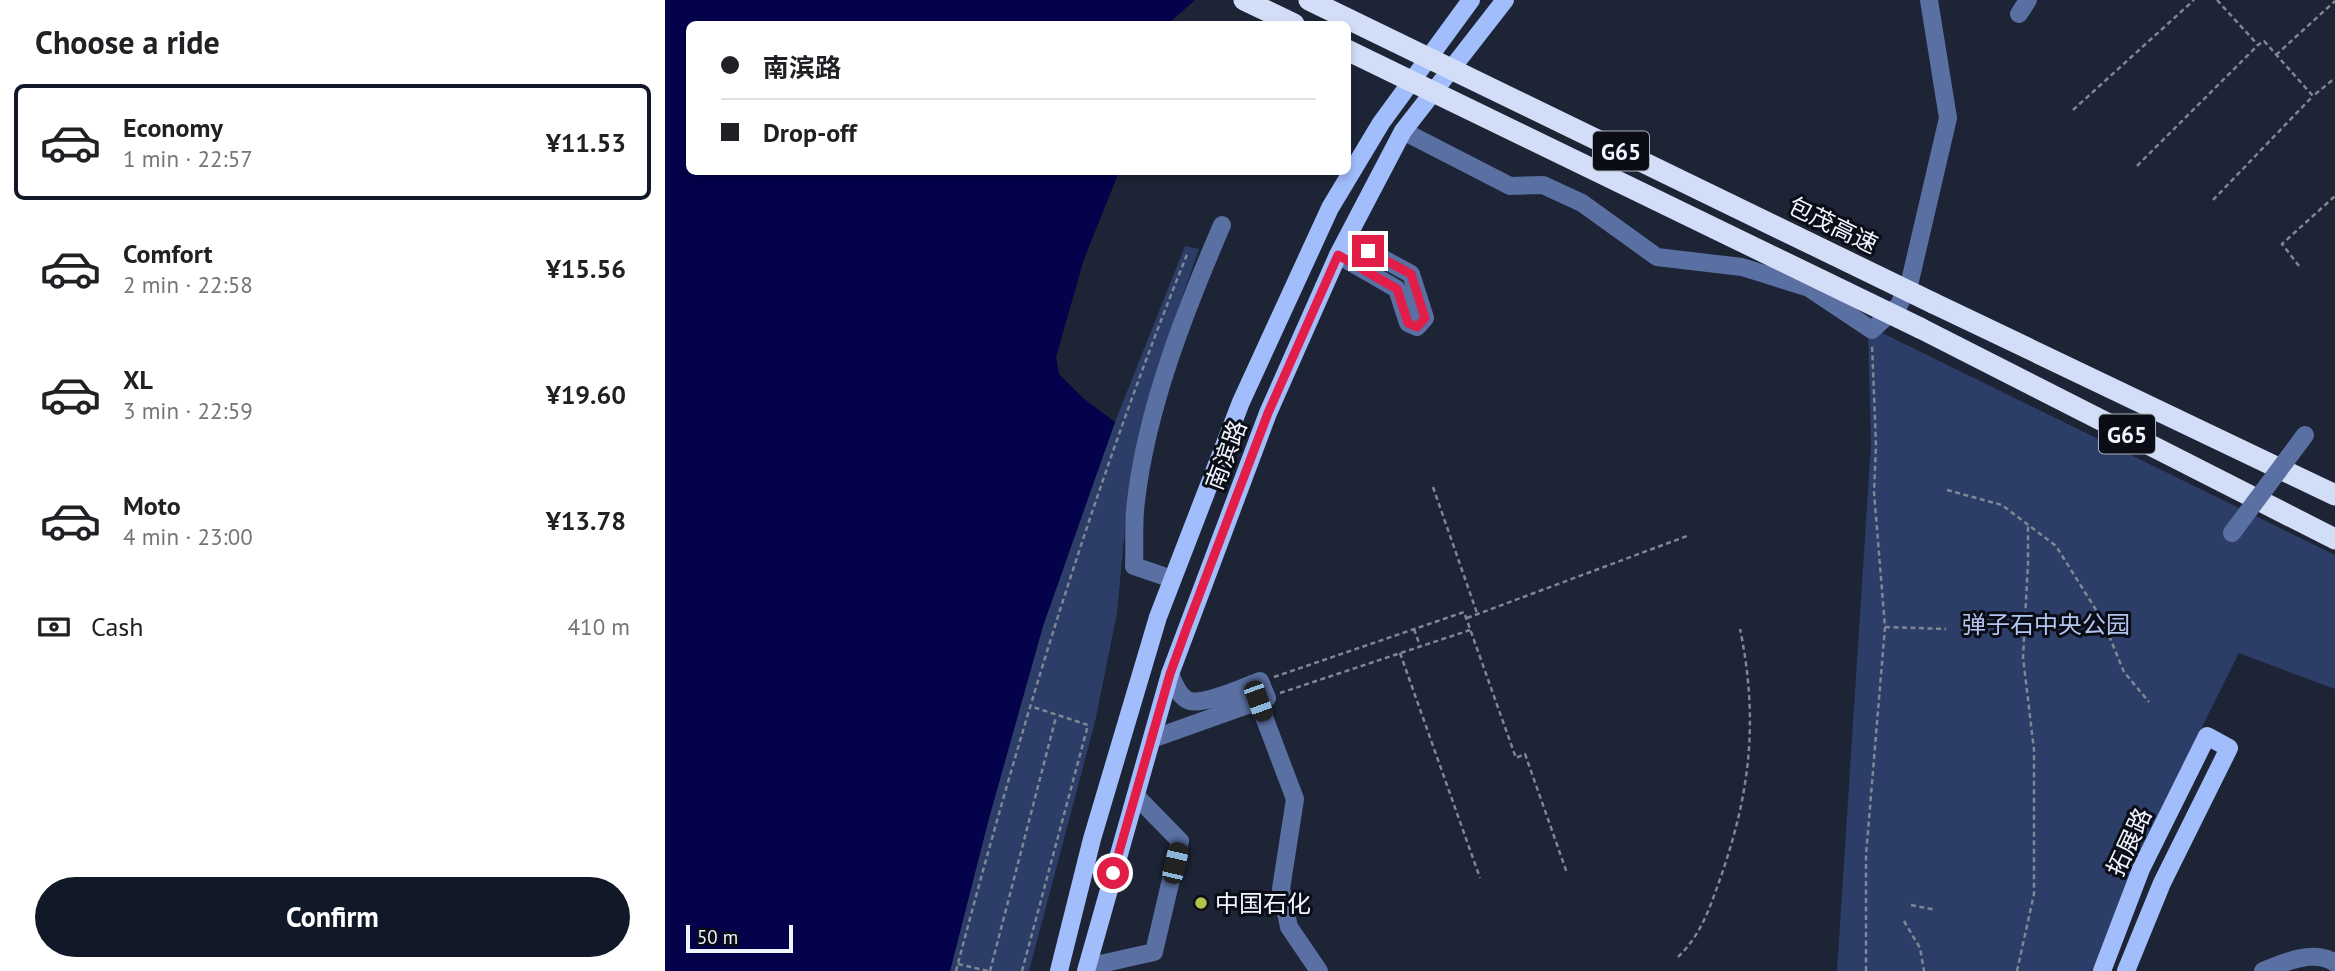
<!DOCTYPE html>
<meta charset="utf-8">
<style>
body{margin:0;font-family:"PT Sans","Noto Sans SC",sans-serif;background:#f2f2f2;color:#202124;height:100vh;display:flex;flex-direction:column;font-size:26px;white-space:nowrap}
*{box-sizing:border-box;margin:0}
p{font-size:23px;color:#757577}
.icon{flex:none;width:38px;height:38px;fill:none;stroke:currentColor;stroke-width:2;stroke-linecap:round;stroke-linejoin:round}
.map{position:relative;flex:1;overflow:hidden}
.sheet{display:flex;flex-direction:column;background:#fff;width:665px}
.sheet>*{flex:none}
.hud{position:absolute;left:21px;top:21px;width:665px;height:154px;border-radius:10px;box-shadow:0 4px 10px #0003;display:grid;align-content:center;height:154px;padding:0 35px;background:#fff}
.scale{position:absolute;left:21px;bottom:18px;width:107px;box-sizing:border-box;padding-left:7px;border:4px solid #f0f5ff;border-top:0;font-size:19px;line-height:24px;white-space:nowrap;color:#f0f5ff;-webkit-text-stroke:5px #0a0d15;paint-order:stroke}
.end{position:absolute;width:32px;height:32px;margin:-16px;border:9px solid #e11d48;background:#fff;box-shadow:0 0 0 4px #fff}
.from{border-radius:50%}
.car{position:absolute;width:21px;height:42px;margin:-21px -10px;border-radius:9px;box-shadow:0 0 5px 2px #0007;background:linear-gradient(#222 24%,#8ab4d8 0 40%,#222 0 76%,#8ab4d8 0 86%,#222 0)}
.hud b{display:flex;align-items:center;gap:24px;height:66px;font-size:26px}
.hud b+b{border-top:2px solid #e0e0e0}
.hud i{width:18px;height:18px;background:#202124}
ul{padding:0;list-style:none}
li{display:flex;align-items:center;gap:21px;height:116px;margin:0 14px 10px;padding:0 21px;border:4px solid transparent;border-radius:10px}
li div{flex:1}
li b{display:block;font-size:26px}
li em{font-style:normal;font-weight:700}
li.current{border-color:#111827}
li>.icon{width:63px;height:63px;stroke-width:1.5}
h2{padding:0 35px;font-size:32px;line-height:84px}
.pay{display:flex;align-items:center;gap:18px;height:77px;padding:0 35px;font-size:26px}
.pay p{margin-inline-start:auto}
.action{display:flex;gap:14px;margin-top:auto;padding:14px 35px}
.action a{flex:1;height:80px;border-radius:42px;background:#111827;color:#fff;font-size:28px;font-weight:700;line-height:80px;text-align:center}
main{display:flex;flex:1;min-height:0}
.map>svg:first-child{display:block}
.green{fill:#2c3d67}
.water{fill:#03024b}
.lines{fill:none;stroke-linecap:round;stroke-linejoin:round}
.path{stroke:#7f8694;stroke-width:2.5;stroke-dasharray:5 3.5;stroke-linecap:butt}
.minor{stroke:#5a6fa2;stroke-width:18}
.major{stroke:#a2bdfc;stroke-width:18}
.highway{stroke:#d2ddf7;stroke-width:21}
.minor-bridge{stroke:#5a6fa2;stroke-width:18}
.highway-bridge{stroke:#d2ddf7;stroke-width:21}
.route{stroke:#e11d48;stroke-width:9}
.poi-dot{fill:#b2c34c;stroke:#0a0d15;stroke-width:2.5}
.labels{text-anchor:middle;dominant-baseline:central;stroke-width:6;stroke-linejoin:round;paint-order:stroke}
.shield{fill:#0a0d15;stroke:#abafb9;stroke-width:2}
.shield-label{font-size:23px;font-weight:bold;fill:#f0f5ff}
.street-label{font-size:24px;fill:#f0f5ff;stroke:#0a0d15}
.park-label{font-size:24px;fill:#b3c5ef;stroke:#0a0d15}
.poi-label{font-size:24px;fill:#f0f5ff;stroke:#0a0d15;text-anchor:start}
</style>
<main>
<section class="sheet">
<h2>Choose a ride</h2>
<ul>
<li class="current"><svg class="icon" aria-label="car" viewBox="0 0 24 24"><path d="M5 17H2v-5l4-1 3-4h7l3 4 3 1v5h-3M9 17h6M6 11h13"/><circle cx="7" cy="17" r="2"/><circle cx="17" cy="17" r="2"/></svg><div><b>Economy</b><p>1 min · 22:57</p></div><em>¥11.53</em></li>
<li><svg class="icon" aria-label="car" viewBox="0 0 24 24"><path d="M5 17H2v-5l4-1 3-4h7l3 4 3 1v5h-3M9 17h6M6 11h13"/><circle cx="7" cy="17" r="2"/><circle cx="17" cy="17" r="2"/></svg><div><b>Comfort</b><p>2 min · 22:58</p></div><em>¥15.56</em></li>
<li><svg class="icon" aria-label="car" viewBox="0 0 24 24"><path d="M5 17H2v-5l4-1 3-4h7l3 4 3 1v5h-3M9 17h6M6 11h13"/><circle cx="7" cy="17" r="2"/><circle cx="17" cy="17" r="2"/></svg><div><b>XL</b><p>3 min · 22:59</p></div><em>¥19.60</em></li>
<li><svg class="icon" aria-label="car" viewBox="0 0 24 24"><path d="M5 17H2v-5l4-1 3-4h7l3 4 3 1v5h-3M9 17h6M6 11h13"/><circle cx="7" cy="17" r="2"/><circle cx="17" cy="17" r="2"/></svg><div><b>Moto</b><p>4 min · 23:00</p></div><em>¥13.78</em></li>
</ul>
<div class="pay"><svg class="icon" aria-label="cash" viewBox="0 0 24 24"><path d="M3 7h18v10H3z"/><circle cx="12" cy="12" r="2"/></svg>Cash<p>410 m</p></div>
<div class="action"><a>Confirm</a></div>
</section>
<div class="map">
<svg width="1670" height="971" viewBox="0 0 1670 971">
<rect width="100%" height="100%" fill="#1c2436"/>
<g class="green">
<path d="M520,246L534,249L493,366L462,507L452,613L430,722L364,971H285L324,818L378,626L450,422Z"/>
<path d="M1203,326L1670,555V689L1574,653L1467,867L1428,971H1172L1206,444Z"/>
</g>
<path class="water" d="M0,0H530L503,24H24V172H454L419,259L391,357L394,374L419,399L450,422L378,626L324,818L285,971H0Z"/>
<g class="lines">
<g class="path">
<path d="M1552,0L1593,45L1599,41L1648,96L1670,78"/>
<path d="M1611,55L1670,1"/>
<path d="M1408,110L1529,0"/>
<path d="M1472,166L1593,45"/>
<path d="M1548,200L1647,97"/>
<path d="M1634,266L1617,244L1670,196"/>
<path d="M768,487L812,613"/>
<path d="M1282,490L1337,505L1391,546L1438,621L1459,672L1484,702"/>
<path d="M802,618L1022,536"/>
<path d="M1220,627L1281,629"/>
<path d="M749,629L755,646"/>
<path d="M735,653L815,878"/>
<path d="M609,677L799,612L851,758L860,754L902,873"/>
<path d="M615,693L805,630"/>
<path d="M1246,905L1271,910"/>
<path d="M1239,921L1255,948L1259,971"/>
<path d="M1013,957C1035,936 1044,910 1054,882C1085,795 1094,721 1075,629"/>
<path d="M293,964L323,971"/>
<path d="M291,971C355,728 429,485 523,252"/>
<path d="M325,971L391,717"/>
<path d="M357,971L423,725L365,706"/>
<path d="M1201,971V855L1220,627L1209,492L1211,445L1207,344"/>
<path d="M1352,971L1369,894V750L1358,657L1363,563V525"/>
</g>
<g class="minor">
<path d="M1354,14L1363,0"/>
<path d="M738,131L845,186L878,185L917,203L992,257L1077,267L1144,288L1207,330L1234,305L1245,281L1283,118L1264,0"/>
<path d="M673,255L732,289L743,323L752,327L760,318L746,274L682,239"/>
<path d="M507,579L469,566C470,545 468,522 471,501C482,407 520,311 557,225"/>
<path d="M593,701L630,799L616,889L624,927L654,971"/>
<path d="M487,739L602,698L595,681C579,687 540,705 525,701C514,698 509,683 505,674"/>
<path d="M422,967L489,952L515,841L471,796"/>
<path d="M1598,971C1619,962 1650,949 1670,963"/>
</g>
<g class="major">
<path d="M394,971L427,839L493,617L576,402L665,208L716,123L806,0"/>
<path d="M421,971L505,674L603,413L673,255L738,131L840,0"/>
<path d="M1437,971L1476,869L1542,736L1564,748L1497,883L1461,971"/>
</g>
<g class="highway">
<path d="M579,0L629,24"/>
<path d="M1268,303L1670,495"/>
<path d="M1255,328L1670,539"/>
</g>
<path class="minor-bridge" d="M1567,533L1640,435"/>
<g class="highway-bridge">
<path d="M644,0L1268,303"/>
<path d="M682,50L1255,328"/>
</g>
</g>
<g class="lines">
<path class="route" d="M448,873L505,674L522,627L603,413L673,255L732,289L743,323L752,327L760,318L746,274L703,251"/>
</g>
<circle class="poi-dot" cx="536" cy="903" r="7"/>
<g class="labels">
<g class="shield">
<rect x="928" y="131.5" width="56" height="39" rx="5"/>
<rect x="1434" y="414.5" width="56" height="39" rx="5"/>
</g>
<g class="shield-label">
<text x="956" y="151">G65</text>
<text x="1462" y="434">G65</text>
</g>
<g class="street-label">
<text transform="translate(1168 225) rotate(26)">包茂高速</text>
<text transform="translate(561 455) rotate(-69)">南滨路</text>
<text transform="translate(1464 842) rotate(-65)">拓展路</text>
</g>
<g class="park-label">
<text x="1381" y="624">弹子石中央公园</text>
</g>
<g class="poi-label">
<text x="550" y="903">中国石化</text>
</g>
</g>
</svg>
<div class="scale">50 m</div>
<i class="end from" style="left:448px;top:873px"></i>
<i class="end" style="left:703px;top:251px"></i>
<i class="car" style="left:593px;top:701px;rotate:160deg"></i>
<i class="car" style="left:510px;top:863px;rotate:13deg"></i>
<div class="hud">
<b><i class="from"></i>南滨路</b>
<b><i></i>Drop-off</b>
</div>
</div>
</main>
